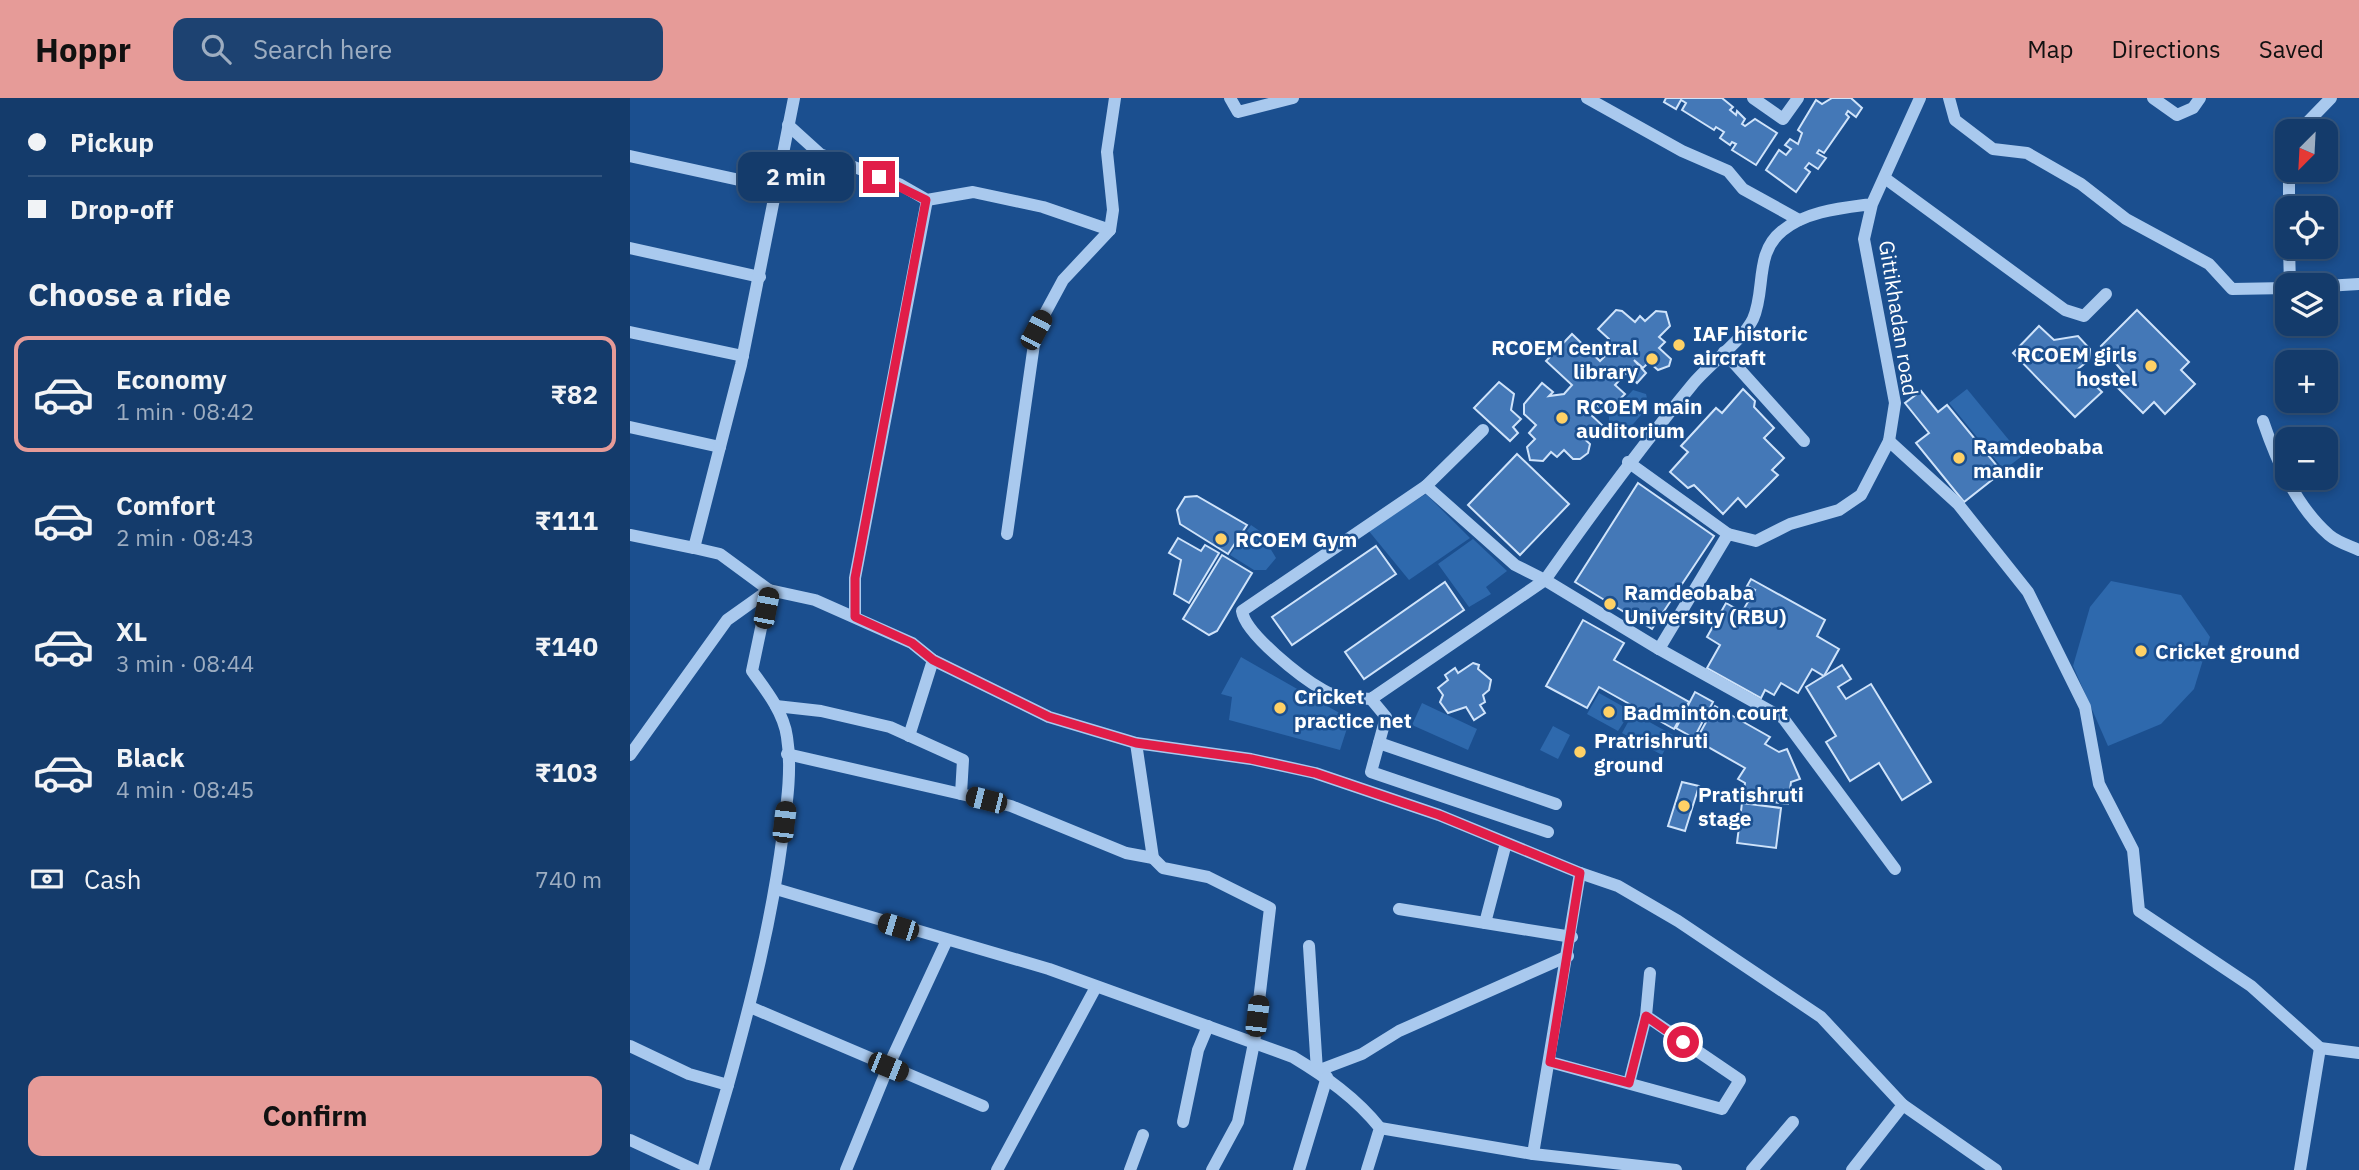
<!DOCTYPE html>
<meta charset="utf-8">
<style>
body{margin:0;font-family:"IBM Plex Sans",sans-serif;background:#1d4271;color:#f1f3f6;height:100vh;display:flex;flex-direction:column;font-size:26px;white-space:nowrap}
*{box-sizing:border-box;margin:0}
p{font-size:23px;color:#9dadc1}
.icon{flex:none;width:38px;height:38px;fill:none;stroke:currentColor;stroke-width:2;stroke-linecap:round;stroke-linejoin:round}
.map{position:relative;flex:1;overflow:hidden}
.sheet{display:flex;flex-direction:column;background:#143b6b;width:630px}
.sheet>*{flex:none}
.hud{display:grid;align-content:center;height:154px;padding:0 28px;background:#143b6b}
.needle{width:46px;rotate:204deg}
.fabs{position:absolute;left:1645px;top:21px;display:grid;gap:14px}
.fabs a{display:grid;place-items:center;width:63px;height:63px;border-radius:14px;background:#143b6b;box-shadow:0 4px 10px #0003,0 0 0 2px #33557e;font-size:35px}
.end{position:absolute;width:32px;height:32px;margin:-16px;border:9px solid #e11d48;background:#fff;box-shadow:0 0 0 4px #fff}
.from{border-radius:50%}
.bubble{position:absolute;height:49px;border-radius:14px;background:#143b6b;box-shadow:0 4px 10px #0003,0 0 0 2px #33557e;font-size:23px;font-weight:800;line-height:49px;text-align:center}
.car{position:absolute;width:21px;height:42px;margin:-21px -10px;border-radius:9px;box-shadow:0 0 5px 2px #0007;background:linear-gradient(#222 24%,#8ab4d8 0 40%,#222 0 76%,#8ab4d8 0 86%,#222 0)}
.hud b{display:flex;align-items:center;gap:24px;height:66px;font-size:26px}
.hud b+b{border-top:2px solid #33557e}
.hud i{width:18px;height:18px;background:#f1f3f6}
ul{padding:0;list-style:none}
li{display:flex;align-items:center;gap:21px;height:116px;margin:0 14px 10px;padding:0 14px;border:4px solid transparent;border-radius:14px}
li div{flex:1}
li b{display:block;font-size:26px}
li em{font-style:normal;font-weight:800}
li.selected{border-color:#e69b98}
li>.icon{width:63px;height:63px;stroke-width:1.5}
h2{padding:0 28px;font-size:32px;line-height:84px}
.pay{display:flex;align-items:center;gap:18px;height:77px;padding:0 28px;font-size:26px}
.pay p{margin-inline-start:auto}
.primary-button{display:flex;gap:14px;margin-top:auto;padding:14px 28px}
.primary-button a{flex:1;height:80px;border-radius:14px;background:#e69b98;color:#111;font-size:28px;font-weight:800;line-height:80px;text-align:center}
header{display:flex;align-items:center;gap:42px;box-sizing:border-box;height:98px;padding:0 35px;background:#e69b98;color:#111}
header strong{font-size:33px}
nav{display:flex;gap:38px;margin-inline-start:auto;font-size:24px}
.search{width:490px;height:63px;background:#1d4271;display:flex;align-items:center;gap:18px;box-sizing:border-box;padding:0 24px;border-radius:14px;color:#9dadc1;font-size:26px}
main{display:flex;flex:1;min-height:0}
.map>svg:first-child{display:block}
.green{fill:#2e69ad}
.building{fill:#4478b7;stroke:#cfe3fa;stroke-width:2}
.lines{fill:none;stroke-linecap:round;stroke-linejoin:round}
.minor{stroke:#a9c9ee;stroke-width:12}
.route{stroke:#e11d48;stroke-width:9}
.poi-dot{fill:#ffd166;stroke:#1b4f8f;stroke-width:2.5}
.labels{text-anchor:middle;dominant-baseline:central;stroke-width:5;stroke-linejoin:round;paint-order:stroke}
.street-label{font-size:21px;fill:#fff;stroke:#1b4f8f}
.poi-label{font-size:21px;font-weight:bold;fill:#fff;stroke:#1b4f8f;text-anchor:start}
</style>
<header>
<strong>Hoppr</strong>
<div class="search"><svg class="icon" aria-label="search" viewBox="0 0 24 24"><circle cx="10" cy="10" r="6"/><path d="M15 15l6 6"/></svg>Search here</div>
<nav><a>Map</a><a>Directions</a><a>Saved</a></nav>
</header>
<main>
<section class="sheet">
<div class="hud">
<b><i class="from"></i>Pickup</b>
<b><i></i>Drop-off</b>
</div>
<h2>Choose a ride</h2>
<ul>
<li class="selected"><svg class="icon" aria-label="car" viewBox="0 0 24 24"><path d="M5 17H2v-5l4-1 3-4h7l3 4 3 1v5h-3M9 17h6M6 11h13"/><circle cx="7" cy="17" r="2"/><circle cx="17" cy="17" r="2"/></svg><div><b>Economy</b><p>1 min · 08:42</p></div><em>₹82</em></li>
<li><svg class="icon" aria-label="car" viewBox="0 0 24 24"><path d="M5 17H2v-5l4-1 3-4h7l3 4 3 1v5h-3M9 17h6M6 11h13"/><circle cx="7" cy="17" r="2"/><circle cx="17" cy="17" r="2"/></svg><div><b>Comfort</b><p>2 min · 08:43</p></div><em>₹111</em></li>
<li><svg class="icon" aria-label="car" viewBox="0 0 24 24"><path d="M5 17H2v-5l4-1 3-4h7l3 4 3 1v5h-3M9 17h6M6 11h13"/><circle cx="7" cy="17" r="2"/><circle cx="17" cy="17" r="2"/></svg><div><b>XL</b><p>3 min · 08:44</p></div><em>₹140</em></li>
<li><svg class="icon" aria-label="car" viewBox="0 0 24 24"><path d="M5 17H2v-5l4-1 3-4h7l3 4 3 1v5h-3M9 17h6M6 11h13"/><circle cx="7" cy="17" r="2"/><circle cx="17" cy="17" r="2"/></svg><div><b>Black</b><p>4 min · 08:45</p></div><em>₹103</em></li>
</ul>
<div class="pay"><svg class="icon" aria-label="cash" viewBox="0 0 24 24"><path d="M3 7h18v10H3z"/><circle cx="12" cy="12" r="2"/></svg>Cash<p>740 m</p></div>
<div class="primary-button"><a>Confirm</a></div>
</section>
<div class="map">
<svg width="1729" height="1072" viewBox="0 0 1729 1072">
<rect width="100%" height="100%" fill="#1b4f8f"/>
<g class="green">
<path d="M1337,291L1392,358L1374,372L1319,305Z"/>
<path d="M1003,292L1016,296L1019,308L996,334H990L979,325V318Z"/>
<path d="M796,396L840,440L779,482L738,432Z"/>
<path d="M621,427L644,443L640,450L646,460L636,472H624L600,457Z"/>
<path d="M843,441L877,473L856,489L861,496L839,509L808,466Z"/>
<path d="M1481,483L1551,497L1580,539L1564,591L1531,626L1478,648L1443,568L1460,509Z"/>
<path d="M611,559L720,621L710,652L599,622L602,599L591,596Z"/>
<path d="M969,595L1001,613L988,633L957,616Z"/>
<path d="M792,605L847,631L838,652L782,627Z"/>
<path d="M1003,615L1043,637L1032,657L992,635Z"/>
<path d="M923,628L940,637L928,661L910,652Z"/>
</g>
<g class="building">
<path d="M1036,0H1092L1103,9L1100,12L1106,17L1107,13L1115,21L1112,26L1115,28L1125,21L1147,35L1126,67L1102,52L1106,46L1102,44L1100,47L1090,40L1094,34L1086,29L1084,32L1052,12L1056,5L1051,2L1046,11L1034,4Z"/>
<path d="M1221,0L1232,10L1226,19L1218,13L1216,16L1219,19L1194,55L1189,52L1187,55L1196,60L1188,71L1179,65L1175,70L1180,74L1166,94L1136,72L1149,52L1156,57L1161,51L1155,47L1160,41L1168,46L1172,35L1168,32L1186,2L1192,6L1202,0Z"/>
<path d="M986,212L992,213L1005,224L1010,218L1015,223L1026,213L1036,214L1040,228L1029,239L1035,244L1029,250L1041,261L1039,268L1028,272L1019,264L1013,270L1004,262L1016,275L1007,285L996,275L985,287L995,296L976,315L967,307L959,315L973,328L962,340L954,332L950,337L960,346L958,355L950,361H943L934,352L927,359L921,354L913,363L900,362L897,349L905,341L899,335L906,327L894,316V306L912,285L923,294L919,298L934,296L942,287L916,263L942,236L970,263L980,253L979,241L968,231Z"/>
<path d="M1507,212L1559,264L1551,272L1565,286L1535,316L1524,304L1513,315L1483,285L1494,275L1471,248Z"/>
<path d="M1409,228L1424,242L1448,238L1460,251L1459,262L1448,271L1472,294L1445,319L1383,255Z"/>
<path d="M869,284L884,296L881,312L891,321L883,329L888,335L880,343L844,310Z"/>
<path d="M1113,291L1125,303L1124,309L1144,330L1134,340L1154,360L1142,372L1148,377L1116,409L1108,400L1093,416L1064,387L1058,390L1040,374L1058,354L1051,348L1086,310L1092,315Z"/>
<path d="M1291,293L1308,314L1317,307L1372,374L1334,404L1286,345L1299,335L1275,305Z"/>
<path d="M887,356L939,406L890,457L838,407Z"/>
<path d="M1008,385L1084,438L1022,531L945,484Z"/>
<path d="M567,398L617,427L598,456L550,426L547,412L555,399Z"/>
<path d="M548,440L571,453L575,447L589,455L559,505L544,496L551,462L539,455Z"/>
<path d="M746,448L766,476L662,547L642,519Z"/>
<path d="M592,457L622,475L587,533L579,537L553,521Z"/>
<path d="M1121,481L1195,522L1187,538L1209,551L1194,578L1182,571L1168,595L1151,585L1144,597L1135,592L1131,600L1077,570L1090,547L1077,539L1096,505L1112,514L1125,492L1117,488Z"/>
<path d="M815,484L834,512L734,581L715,554Z"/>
<path d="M953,522L994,545L984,562L1059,604L1044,631L969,589L957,610L916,588Z"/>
<path d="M843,565L849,567L848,571L861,582L859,592L853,597L855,604L850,607L855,615L844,622L836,609L818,615L810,604L813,597L808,590L818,582L815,577L825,570L828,575Z"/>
<path d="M1212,567L1221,581L1208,589L1216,601L1241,586L1301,684L1272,702L1249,665L1220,683L1196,644L1206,638L1176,589Z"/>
<path d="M1065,594L1083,604L1064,640L1046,630Z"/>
<path d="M1085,608L1140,639L1135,646L1149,654L1157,651L1170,681L1161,684L1158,706L1113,700L1115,685L1108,681L1115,670L1066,642Z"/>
<path d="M1052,684L1069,688L1055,733L1038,728Z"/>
<path d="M1112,705L1151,710L1146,750L1107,745Z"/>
</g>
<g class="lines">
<g class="minor">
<path d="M600,0L608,14L663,0"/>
<path d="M957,0L1052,53L1098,73L1113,91L1169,122"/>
<path d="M1123,0L1153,21L1168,0"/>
<path d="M1319,0L1325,22L1363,51L1397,55L1451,86L1496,121L1579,166L1602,191L1657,190"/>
<path d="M1523,0L1547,17L1563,10L1570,0"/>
<path d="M158,27L190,56L269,86L297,102L343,94L413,109L480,132L483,112L477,54L485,0"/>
<path d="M1669,33L1701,0"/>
<path d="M0,58L146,90"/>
<path d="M1659,72V110"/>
<path d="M1256,81L1435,212L1454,218L1476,196"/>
<path d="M1242,106C1212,110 1176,113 1152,133C1124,155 1136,193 1123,221C1113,242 1077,268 1062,287C1010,350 962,415 915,482L885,467L796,388L612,513C615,536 672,580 693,592C708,601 725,600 741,601L915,482L1029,551L1098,436L1126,443L1160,426L1209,412L1231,397L1259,343L1265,305L1234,141L1242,106L1290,0"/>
<path d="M1659,149L1660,187"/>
<path d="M0,150L130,179"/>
<path d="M1696,188L1729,186"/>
<path d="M0,234L113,258"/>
<path d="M1094,254L1174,343"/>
<path d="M1633,323C1647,364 1666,408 1699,437C1707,444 1720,448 1729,452"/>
<path d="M0,329L90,349"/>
<path d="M1259,343L1328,406L1398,494L1455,609L1469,686L1503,752L1509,813L1621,888L1690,950L1729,955"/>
<path d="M998,364L1098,436"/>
<path d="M796,388L853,332"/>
<path d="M377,436L406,232L433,182L480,132"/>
<path d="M0,437L64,450L111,267L164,0"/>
<path d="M64,450L90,456L139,492L185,502L282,545L303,562L419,619L506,645L621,661L685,675L809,717L950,775L903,1056L750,1030"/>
<path d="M225,518V480L297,102"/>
<path d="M1029,551L1153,620L1265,771"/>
<path d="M741,601L756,619L741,674L918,734"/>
<path d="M146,608L191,613L260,629L333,662L331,696L381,708L496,755L523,760L506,645"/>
<path d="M279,638L303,562"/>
<path d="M749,645L926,706"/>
<path d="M157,656L331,696"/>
<path d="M0,657L97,522L139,492"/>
<path d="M523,760L533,770L578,779L640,810L624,945L608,1024L582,1072"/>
<path d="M950,775L988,788L1048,823L1191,919L1273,1007L1222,1072"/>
<path d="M146,791L419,871L663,959C696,979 726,1000 750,1030L737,1072"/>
<path d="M769,811L942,839"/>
<path d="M855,825L876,745"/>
<path d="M679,848L687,973L732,956L769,933L938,858"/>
<path d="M120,909L353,1008"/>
<path d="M0,948L59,976L98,987L73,1072"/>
<path d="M920,964L1092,1011L1110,982L1016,918L1020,875"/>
<path d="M999,985L1016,918"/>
<path d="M98,987C121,904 142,822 153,735C157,705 162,670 157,639C154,615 136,592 122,573L139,492"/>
<path d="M1273,1007L1366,1072"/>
<path d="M553,1024L568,952L578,928"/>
<path d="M0,1042L65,1072"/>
<path d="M903,1056L1046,1072"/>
<path d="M216,1072L258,969L316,844"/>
<path d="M367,1072L466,889"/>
<path d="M500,1072L513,1037"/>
<path d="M669,1072L697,979"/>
<path d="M1122,1072L1163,1024"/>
<path d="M1670,1072L1690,950"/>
</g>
</g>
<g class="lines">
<path class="route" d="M249,79L296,102L225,480V519L282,545L303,562L419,619L506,645L621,661L685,675L809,717L950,775L920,964L999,985L1016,918L1053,944"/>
</g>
<g class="poi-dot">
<circle cx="1049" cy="247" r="7"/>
<circle cx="1022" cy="261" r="7"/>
<circle cx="1521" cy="268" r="7"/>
<circle cx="932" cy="320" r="7"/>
<circle cx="1329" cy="360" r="7"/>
<circle cx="591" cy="441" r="7"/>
<circle cx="980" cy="506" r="7"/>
<circle cx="1511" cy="553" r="7"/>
<circle cx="650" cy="610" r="7"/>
<circle cx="979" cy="614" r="7"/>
<circle cx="950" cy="654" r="7"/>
<circle cx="1054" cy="708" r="7"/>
</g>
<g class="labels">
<g class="street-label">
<text transform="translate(1269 220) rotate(81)">Gittikhadan road</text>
</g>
<g class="poi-label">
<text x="1063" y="235">IAF historic<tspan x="1063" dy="24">aircraft</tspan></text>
<text x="1008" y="249" text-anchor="end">RCOEM central<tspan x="1008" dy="24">library</tspan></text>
<text x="1507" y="256" text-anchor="end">RCOEM girls<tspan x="1507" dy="24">hostel</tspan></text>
<text x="946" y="308">RCOEM main<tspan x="946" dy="24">auditorium</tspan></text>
<text x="1343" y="348">Ramdeobaba<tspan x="1343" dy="24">mandir</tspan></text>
<text x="605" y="441">RCOEM Gym</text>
<text x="994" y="494">Ramdeobaba<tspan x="994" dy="24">University (RBU)</tspan></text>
<text x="1525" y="553">Cricket ground</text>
<text x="664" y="598">Cricket<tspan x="664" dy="24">practice net</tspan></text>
<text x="993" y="614">Badminton court</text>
<text x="964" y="642">Pratrishruti<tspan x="964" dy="24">ground</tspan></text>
<text x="1068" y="696">Pratishruti<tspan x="1068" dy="24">stage</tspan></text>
</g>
</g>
</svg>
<div class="fabs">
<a><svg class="needle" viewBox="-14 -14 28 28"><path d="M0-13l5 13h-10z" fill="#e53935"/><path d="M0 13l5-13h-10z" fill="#9dadc1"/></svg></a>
<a><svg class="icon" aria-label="locate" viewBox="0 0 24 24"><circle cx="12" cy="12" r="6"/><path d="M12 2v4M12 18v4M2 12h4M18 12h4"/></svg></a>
<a><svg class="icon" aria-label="layers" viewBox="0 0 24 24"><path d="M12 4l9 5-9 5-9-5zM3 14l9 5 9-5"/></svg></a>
<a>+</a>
<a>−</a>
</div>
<i class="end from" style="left:1053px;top:944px"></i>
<i class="end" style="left:249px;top:79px"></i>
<div class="bubble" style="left:108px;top:54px;width:116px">2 min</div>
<i class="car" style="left:406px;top:232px;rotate:28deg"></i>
<i class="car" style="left:136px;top:510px;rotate:11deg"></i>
<i class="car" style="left:356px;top:702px;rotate:284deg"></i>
<i class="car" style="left:154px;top:724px;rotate:7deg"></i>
<i class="car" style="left:268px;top:829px;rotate:287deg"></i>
<i class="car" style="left:627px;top:918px;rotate:7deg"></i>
<i class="car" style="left:258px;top:969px;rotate:112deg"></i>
</div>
</main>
